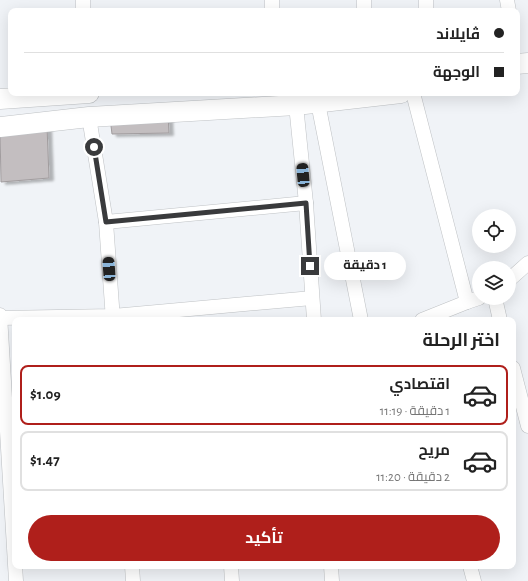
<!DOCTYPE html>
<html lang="ar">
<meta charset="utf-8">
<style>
body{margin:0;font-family:"Alegreya Sans",Cairo,sans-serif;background:#f6f6f6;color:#222;direction:rtl;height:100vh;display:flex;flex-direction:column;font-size:15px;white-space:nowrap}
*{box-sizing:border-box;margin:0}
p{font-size:13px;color:#767676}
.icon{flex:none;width:22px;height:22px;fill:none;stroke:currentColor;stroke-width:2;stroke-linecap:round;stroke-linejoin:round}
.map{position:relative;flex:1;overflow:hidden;direction:ltr}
.panel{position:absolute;left:12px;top:317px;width:504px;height:252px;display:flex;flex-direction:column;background:#fff;border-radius:8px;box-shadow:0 4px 16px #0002;direction:rtl}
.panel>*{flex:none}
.top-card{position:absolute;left:8px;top:8px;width:512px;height:88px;border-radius:8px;box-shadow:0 4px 16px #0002;direction:rtl;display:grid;align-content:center;height:88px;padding:0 16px;background:#fff}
.controls{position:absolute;left:472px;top:209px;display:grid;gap:8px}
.controls a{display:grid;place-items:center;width:44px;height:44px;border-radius:50%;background:#fff;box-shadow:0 4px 16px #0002;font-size:20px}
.end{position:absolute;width:18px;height:18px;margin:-9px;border:5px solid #393a3c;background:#fff;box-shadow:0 0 0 2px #fff}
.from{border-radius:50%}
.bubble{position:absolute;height:28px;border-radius:14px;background:#fff;box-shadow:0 4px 16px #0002;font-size:13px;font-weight:700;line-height:28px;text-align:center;direction:rtl}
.car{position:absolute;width:12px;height:24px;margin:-12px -6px;border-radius:5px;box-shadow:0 0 3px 1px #0007;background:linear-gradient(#222 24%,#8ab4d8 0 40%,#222 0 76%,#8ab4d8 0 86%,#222 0)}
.top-card b{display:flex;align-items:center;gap:14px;height:38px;font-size:15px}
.top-card b+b{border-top:1px solid #e0e0e0}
.top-card i{width:10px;height:10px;background:#222}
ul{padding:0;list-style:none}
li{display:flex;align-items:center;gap:12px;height:60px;margin:0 8px 6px;padding:0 8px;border:2px solid #e0e0e0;border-radius:8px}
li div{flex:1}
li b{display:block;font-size:15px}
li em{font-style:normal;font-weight:700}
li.current{border-color:#af1f1b}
li>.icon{width:36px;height:36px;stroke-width:1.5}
h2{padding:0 16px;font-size:18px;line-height:48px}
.primary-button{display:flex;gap:8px;margin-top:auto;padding:8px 16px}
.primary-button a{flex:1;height:46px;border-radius:24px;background:#af1f1b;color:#fff;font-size:16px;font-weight:700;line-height:46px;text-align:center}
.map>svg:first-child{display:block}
.building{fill:#c3bec0;stroke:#a19c9e;filter:url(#shadow)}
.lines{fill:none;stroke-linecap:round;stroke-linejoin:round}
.minor-casing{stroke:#bfc2c5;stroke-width:15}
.secondary-casing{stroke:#bfc2c5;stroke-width:21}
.minor{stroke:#fff;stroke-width:14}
.secondary{stroke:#fff;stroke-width:20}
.route{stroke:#393a3c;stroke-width:5}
</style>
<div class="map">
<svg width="528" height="581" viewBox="0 0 528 581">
<defs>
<filter id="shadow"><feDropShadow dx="4.5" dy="2.5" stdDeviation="1" flood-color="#0004"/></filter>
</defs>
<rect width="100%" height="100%" fill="#f0f3f7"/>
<g class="building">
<path d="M168,115L169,133L112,134L110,118Z"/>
<path d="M47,126L49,178L1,182L0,131Z"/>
</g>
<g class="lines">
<g class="minor-casing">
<g id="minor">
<path d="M83,0V11"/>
<path d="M272,0V11"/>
<path d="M364,0V11"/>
<path d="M507,0L509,11"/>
<path d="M426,11V0"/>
<path d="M413,93L467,302"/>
<path d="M318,103L361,320"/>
<path d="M296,105L306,203L314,320"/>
<path d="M89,117L106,222L113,320"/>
<path d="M106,222L306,203"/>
<path d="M509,280L528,263"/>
<path d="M495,298L500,320"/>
<path d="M0,315L16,581"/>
<path d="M0,318L113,316L312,298"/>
<path d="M422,320L467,302L479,298"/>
<path d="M513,368L528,426"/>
<path d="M132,566L133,581"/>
<path d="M231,566L232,581"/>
<path d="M331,566L332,581"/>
<path d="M470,566L474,581"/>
</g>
</g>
<g class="secondary-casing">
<g id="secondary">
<path d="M517,64L528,63"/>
<path d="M0,99L89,93"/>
<path d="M0,127L89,117L296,105L401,93"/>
</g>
</g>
<use href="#minor" class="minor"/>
<use href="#secondary" class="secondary"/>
</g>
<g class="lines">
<path class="route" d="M94,147L106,222L306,203L310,266"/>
</g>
</svg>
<div class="controls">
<a><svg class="icon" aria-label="locate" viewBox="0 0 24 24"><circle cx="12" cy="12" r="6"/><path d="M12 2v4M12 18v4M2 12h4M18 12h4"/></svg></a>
<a><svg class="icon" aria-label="layers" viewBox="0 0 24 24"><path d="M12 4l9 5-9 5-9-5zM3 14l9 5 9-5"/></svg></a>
</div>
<i class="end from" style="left:94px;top:147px"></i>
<i class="end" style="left:310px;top:266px"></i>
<div class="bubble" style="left:324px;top:252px;width:82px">1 دقيقة</div>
<i class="car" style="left:303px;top:175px;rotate:355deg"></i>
<i class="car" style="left:109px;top:269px;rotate:356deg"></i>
<div class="top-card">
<b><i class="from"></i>ڤایلاند</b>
<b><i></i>الوجهة</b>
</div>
<section class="panel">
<h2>اختر الرحلة</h2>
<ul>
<li class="current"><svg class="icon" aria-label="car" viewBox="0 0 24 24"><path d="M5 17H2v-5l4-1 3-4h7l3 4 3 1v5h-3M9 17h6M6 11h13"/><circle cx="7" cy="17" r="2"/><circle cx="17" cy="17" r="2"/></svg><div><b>اقتصادي</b><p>1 دقيقة · 11:19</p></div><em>$1.09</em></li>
<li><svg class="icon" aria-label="car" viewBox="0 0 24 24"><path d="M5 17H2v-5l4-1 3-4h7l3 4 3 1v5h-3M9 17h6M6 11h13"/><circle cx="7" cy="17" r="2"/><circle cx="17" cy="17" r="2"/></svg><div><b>مريح</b><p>2 دقيقة · 11:20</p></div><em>$1.47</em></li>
</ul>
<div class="primary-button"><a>تأكيد</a></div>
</section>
</div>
